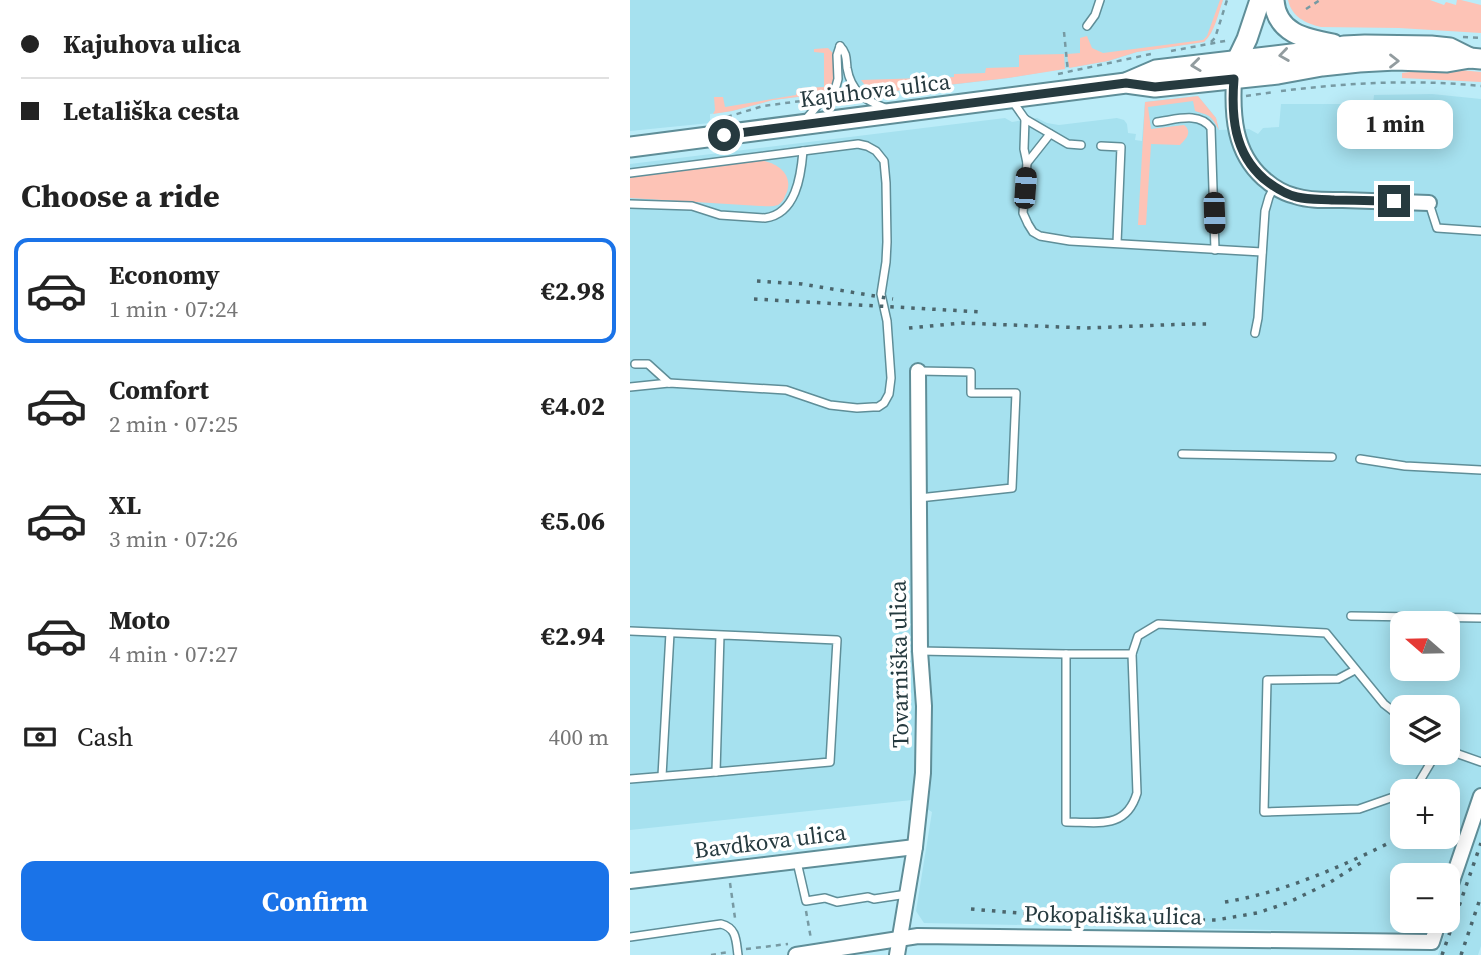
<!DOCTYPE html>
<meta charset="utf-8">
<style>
body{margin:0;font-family:"Source Serif 4",serif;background:#f6f6f6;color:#222;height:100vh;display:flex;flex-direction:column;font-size:26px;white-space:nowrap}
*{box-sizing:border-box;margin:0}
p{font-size:23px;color:#767676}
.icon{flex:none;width:38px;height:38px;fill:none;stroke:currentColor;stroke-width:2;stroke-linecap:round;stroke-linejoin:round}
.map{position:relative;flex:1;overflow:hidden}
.panel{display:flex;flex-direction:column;background:#fff;width:630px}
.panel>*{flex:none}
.banner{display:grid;align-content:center;height:154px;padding:0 21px;background:#fff}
.needle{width:46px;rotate:290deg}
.buttons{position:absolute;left:760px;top:611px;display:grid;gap:14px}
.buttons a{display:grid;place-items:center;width:70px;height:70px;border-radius:14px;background:#fff;box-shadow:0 4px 18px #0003;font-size:35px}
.end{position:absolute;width:32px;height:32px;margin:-16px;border:9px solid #263a3f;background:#fff;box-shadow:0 0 0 4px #fff}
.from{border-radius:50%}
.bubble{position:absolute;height:49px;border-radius:14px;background:#fff;box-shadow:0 4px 18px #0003;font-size:23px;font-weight:700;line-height:49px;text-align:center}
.car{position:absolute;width:21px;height:42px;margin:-21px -10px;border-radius:9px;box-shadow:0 0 5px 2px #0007;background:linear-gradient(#222 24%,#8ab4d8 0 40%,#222 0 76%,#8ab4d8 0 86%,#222 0)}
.banner b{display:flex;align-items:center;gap:24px;height:66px;font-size:26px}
.banner b+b{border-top:2px solid #e0e0e0}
.banner i{width:18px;height:18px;background:#222}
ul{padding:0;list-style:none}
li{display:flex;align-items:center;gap:21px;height:105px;margin:0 14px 10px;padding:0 7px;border:4px solid transparent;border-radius:14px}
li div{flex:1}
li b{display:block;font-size:26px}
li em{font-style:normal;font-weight:700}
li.active{border-color:#1a73e8}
li>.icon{width:63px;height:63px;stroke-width:1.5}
h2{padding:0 21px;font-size:32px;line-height:84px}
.pay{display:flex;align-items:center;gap:18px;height:77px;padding:0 21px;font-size:26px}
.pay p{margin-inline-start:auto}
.action{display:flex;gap:14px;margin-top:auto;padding:14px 21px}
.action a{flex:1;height:80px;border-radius:14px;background:#1a73e8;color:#fff;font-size:28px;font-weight:700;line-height:80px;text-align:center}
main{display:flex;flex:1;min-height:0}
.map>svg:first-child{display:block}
.built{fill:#a6e1ef;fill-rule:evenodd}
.green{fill:#fdc3b6}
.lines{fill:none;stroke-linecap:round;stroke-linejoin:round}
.service-casing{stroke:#5f8e98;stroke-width:10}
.minor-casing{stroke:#5f8e98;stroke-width:18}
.secondary-casing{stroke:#5f8e98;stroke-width:23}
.path{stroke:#779aa3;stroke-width:2.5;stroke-dasharray:5 5;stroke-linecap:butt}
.service{stroke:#fff;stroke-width:7}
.minor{stroke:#fff;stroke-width:14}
.secondary{stroke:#fff;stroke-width:19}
.rail{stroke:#4b666d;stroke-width:3.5;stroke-dasharray:3.5 7;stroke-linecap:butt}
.oneway{stroke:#929c9f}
.route{stroke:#263a3f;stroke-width:9}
.labels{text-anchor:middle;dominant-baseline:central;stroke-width:7;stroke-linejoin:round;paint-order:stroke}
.street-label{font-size:23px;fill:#263a3f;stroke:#fff}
</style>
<main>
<section class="panel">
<div class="banner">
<b><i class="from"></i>Kajuhova ulica</b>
<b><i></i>Letališka cesta</b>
</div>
<h2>Choose a ride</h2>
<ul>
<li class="active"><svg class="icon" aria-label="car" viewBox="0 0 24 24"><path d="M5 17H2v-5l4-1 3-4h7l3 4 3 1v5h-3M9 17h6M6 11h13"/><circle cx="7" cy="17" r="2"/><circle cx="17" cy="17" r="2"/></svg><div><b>Economy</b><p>1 min · 07:24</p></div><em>€2.98</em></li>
<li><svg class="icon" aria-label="car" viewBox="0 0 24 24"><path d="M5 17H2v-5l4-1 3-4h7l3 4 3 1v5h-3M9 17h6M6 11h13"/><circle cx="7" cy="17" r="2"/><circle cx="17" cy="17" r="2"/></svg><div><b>Comfort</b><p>2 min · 07:25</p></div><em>€4.02</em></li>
<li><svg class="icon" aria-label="car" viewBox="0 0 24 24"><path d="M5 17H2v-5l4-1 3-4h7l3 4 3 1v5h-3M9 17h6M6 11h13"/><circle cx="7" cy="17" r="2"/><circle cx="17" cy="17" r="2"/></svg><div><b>XL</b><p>3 min · 07:26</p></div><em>€5.06</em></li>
<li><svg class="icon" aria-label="car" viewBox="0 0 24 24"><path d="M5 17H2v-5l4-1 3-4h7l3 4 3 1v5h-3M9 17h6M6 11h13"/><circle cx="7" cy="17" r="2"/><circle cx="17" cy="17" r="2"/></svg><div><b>Moto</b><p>4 min · 07:27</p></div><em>€2.94</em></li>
</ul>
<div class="pay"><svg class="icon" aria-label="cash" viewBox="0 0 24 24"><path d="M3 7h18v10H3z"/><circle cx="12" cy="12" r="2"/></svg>Cash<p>400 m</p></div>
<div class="action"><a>Confirm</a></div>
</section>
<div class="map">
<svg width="851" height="955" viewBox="0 0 851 955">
<rect width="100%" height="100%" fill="#bbecf8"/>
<g class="built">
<path d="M0,0H593L581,33L574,42L507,52L478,61L378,78L260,92L243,90L234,86L195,91L191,94L143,100L102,111L80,114V123L0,131Z"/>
<path d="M802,94L851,99V946L848,955H808L816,930L799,928L792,933L294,923L286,911L302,812L282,800L0,830V164L375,118L382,122L407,118L417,123L429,125L487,118L494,120L497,124L498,133L506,134L505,140L512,141L515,102L568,96L586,118L589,130L619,129L628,134L633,128L649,127L651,104H743L744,95ZM772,623H817V668H772ZM772,707H817V752H772ZM772,791H817V836H772ZM772,875H817V920H772Z"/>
</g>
<g class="green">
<path d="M590,0H593C588,14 585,32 574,42L507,52L478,61L439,68L437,54L450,53V38L457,36L462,48L473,53L573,40L577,36Z"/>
<path d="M658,0H800L814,5L816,2L826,5L827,0H831L851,5V33L769,28L691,27C675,23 662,17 658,0Z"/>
<path d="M198,48L203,53L204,79L199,91H195L191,94L143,100L102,111L83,114L85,110L84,97H93L95,107L166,95L167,89L170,88L194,87V53L184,52V49Z"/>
<path d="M434,54L435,69L378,78L257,92L237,88L231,80L324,77V74L355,73L356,68L389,67V55Z"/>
<path d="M810,68L851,72V82L772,78V73Z"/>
<path d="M568,96L586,118L589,130C581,116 582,116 565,111L563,101L518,107L521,129L554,125C563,132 556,139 550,145L521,144L516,225H508L515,102Z"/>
<path d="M125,160C144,160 167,174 155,196C154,200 151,203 148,205C143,207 135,206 130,206L0,198V176Z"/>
</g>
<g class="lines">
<g class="service-casing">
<g id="service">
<path d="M457,26L465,15L470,0"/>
<path d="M210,46C217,53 216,59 217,68C221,92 235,100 255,108"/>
<path d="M381,99L395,119L438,144L451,145"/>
<path d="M176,119L188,105L205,90L208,79L207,55L210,46"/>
<path d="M395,119L394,149L397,163L393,213L398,224L403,232L410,236L440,241L632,252"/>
<path d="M527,122C545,120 569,111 581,128L585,250"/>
<path d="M471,146L491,147L487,243"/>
<path d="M397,163L420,134"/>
<path d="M0,173L228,144L237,146L246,151L254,161L256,183L257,242L256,262L251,294L257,321L261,378L259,394L254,403L248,407H243L227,408L200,405L156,390L39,383L0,387"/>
<path d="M799,203L807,228L851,231"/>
<path d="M0,204L62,206L90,215L135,218C166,214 171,176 173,151"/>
<path d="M625,333L628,318L635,211L639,197L644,187"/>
<path d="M5,364H18L39,383"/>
<path d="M289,371L341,372V393H386L382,488L289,498"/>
<path d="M552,454L702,457"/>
<path d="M730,459L775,466L851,470"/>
<path d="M721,616L851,618"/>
<path d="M0,631L207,640L200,762L86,772L90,635"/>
<path d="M290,651L436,654H502L508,636L528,624L696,633L754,704L772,718"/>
<path d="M436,654V822C467,822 496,830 507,793L502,654"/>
<path d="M725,670L708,679L637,680L634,812L729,809L772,794"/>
<path d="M817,750L851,762"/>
<path d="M32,776L40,633"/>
<path d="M0,779L86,772"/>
<path d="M779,791L785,789L807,752"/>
<path d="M167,862L176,901L195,898L207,902L238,897L244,899L277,894"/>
<path d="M0,937L91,924C107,928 106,941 108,955"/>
</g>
</g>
<g class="minor-casing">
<g id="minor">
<path d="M604,79C602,115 604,152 633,178C642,186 652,193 665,196C680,201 697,200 713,200C741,201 770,202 799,203"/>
<path d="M0,881L285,847"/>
<path d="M817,896L851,796"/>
<path d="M166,955L288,936L802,942L809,920"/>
<path d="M267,955L285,847L293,773L294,706L290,651L288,371"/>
</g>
</g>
<g class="secondary-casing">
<g id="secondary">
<path d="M644,0C646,33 675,39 703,44"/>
<path d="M605,71L606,62L617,39L630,0"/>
<path d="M498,82L526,70L703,49L714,46L735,45L801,46L820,48L840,58"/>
<path d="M0,147L496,83L525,87L648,74L692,66L729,62L766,60L817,62L840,58L851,59"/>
</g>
</g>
<g class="path">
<path d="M676,9L690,0"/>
<path d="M434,32L438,72"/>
<path d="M833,37L851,38"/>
<path d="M581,42L585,38L597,0"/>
<path d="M541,51L600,40"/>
<path d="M428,74L521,54"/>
<path d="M651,91C717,83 784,79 851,86"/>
<path d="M616,96L644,92"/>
<path d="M97,117L133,106L179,100"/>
<path d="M100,883L105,918L103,921"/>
<path d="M176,911L181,939"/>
<path d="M116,949L158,944"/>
<path d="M81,955L99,952"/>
</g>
<use href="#service" class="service"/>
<use href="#minor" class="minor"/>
<use href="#secondary" class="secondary"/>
<g class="rail">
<path d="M127,281L172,284L263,299"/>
<path d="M124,299L352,312"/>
<path d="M279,328L331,323L456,328L559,324H578"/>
<path d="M595,902C656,892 715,865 771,837"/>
<path d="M341,909L459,919L586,920L627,913L657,903L699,883L732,862"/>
<path d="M812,955L851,843"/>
<path d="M831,955L851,896"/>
</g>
</g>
<defs><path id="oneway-chevron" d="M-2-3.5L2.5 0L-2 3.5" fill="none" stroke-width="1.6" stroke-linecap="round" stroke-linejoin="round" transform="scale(1.75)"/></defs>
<g class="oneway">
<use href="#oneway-chevron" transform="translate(654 55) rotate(172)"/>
<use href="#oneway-chevron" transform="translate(764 61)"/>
<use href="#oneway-chevron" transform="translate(566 65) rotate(173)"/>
</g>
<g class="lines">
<path class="route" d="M94,135L496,83L525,87L604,79C601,116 604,153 634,179C644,187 654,194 667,197C679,200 692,199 704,200C724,200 744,201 764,201"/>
</g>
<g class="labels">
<g class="street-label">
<text transform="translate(245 90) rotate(-7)">Kajuhova ulica</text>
<text transform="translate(269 664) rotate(-91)">Tovarniška ulica</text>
<text transform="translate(140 841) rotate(-7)">Bavdkova ulica</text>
<text transform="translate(483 915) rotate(1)">Pokopališka ulica</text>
</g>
</g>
</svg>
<div class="buttons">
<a><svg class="needle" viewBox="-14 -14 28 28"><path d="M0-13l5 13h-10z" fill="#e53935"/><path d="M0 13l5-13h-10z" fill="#767676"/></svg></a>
<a><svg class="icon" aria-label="layers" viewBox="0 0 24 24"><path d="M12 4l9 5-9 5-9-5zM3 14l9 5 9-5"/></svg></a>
<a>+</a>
<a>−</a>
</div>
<i class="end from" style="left:94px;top:135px"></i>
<i class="end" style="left:764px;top:201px"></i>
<div class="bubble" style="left:707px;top:100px;width:116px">1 min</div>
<i class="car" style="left:395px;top:188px;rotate:4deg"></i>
<i class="car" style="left:584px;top:213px;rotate:178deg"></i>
</div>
</main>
